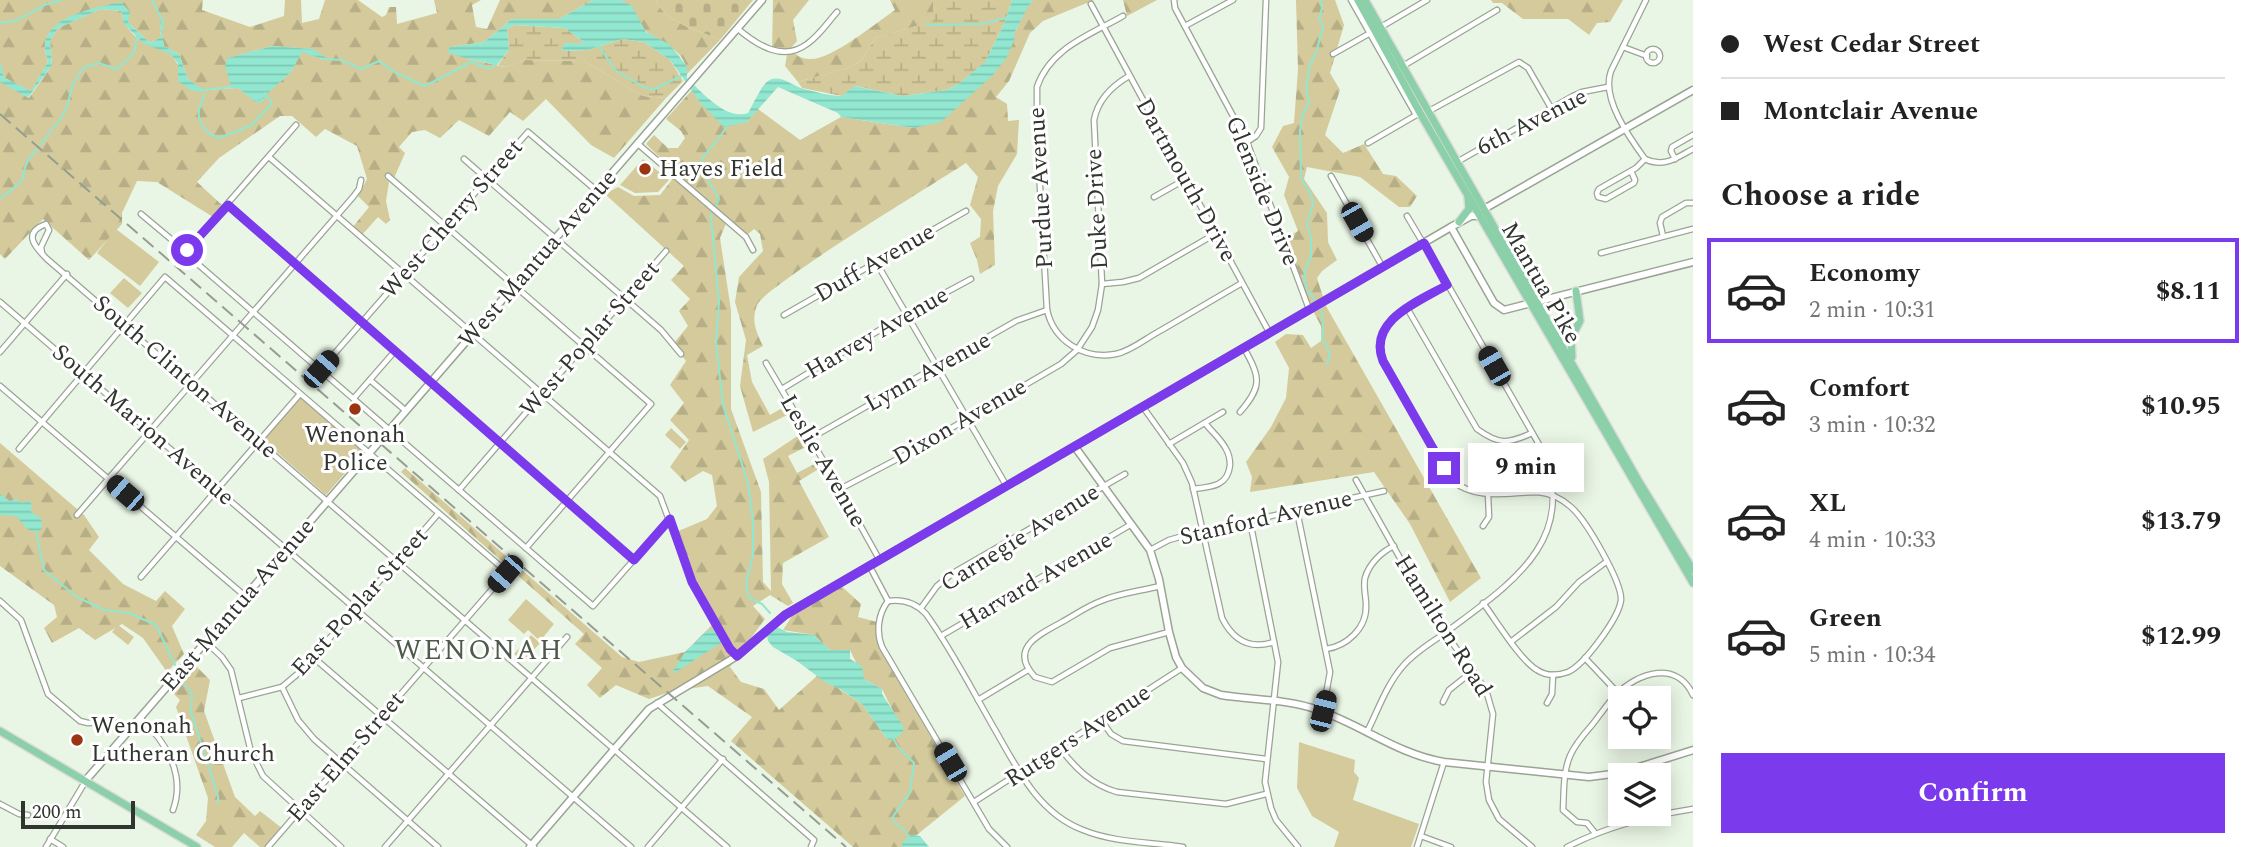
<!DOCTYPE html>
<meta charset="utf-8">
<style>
body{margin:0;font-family:Spectral,serif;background:#f6f6f6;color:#222;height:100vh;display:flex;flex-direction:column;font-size:26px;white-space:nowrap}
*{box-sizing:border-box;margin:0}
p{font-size:23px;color:#767676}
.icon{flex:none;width:38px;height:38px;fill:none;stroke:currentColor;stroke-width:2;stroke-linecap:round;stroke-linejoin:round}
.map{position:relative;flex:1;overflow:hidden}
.side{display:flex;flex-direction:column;background:#fff;width:560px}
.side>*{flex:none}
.guide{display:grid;align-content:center;height:154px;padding:0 28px;background:#fff}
.controls{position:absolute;left:1608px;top:686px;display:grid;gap:14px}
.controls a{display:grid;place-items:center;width:63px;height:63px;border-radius:0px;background:#fff;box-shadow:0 4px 18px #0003;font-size:35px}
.scale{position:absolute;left:21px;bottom:18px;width:114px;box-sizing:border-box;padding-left:7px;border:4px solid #31352f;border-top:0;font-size:19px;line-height:24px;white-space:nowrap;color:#31352f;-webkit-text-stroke:5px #fff;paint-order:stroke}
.end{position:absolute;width:32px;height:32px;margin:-16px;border:9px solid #7c3aed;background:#fff;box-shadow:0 0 0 4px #fff}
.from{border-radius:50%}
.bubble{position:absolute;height:49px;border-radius:0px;background:#fff;box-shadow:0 4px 18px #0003;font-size:23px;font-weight:700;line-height:49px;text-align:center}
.car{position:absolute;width:21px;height:42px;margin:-21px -10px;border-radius:9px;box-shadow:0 0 5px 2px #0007;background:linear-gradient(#222 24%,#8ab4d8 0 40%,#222 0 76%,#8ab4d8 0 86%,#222 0)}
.guide b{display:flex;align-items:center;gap:24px;height:66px;font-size:26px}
.guide b+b{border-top:2px solid #e0e0e0}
.guide i{width:18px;height:18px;background:#222}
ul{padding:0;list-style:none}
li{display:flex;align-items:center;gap:21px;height:105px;margin:0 14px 10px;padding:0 14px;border:4px solid transparent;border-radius:0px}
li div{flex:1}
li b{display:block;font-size:26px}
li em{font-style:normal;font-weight:700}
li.selected{border-color:#7c3aed}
li>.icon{width:63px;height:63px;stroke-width:1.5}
h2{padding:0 28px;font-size:32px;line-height:84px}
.primary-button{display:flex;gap:14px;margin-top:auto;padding:14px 28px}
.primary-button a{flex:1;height:80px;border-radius:0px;background:#7c3aed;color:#fff;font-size:28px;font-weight:700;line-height:80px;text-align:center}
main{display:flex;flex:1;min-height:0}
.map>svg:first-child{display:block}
.forest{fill:url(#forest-firs);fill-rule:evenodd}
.wetland{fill:url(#wetland-marsh)}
.cemetery{fill:url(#cemetery-stones)}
.park{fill:#d4ca9b}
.water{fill:url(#water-rules)}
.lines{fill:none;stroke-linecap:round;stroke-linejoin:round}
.stream{stroke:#92e7d0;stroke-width:2}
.street-casing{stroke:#99a494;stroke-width:7}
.secondary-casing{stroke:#99a494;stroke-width:9}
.primary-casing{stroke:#dadbda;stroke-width:10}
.street{stroke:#fff;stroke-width:4.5}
.secondary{stroke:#fff;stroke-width:6}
.primary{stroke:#8cd0aa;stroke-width:7}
.rail{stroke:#959d91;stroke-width:2;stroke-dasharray:14 7;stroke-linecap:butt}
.route{stroke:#7c3aed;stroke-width:9}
.poi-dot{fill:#9b3411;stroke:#fff;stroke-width:2.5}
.labels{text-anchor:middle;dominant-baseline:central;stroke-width:6;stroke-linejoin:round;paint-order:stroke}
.street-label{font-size:24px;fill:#31352f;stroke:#fff}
.poi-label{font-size:24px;fill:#31352f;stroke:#fff;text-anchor:start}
.quarter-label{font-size:28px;letter-spacing:2px;fill:#505a4c;stroke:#fff}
</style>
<main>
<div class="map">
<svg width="1693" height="847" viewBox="0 0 1693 847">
<defs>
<pattern id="forest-firs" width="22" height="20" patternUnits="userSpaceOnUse" patternTransform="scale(1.75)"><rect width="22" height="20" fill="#d4ca9b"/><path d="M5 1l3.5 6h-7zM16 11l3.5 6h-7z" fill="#b6ae86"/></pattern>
<pattern id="wetland-marsh" width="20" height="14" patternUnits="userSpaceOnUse" patternTransform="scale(1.75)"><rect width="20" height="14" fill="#d4ca9b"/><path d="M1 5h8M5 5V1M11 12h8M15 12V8" fill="none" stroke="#b6ae86"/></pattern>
<pattern id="cemetery-stones" width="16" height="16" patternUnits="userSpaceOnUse" patternTransform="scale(1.75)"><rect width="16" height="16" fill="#d4ca9b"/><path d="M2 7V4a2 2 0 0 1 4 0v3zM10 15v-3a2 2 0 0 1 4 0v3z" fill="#b6ae86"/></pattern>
<pattern id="water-rules" width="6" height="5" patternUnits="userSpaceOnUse" patternTransform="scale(1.75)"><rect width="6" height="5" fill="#92e7d0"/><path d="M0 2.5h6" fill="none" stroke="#7ec7b3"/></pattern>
</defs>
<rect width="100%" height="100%" fill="#eaf6e5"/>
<g class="forest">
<path d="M0,0H203L202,10L250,27L284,16L285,0H301L302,23L319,19L325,0H358L382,17L386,15L389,7H396L397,24L437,13L434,0H481L472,5L476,27L487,29L500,0H593L559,19H512L484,42L451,47L468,59L505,67L525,60L584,61L643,96L666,98L614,158L591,145L546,99L523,121L510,112L489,136L459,120L440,138L425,130L412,132L399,147L405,153L394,178L390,174L384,177L389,182L386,201L390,220L386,224L378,217L361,236L352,228L369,207L358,196L367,179L357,146L325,129L316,137L292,116H280L219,158L197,182L223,206L213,217L157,182L137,181L122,213V224L89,260L43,219L5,259L0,254V81L29,98L52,65L50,41L58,28L101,9L121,11C127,38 146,45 171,53L192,91L202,90L188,79L179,54L164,46L160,25L161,37L150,43L128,22L121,2C98,9 48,16 45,45C44,50 47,57 48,62L31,92L5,78L0,69ZM272,46L313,49L324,60L302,51L291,72L257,102L238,88L205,90L231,86L229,58Z"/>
<path d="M621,0H656C665,23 699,30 720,40L687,74C686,46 656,44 645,30C635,17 637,9 621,0Z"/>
<path d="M773,0H809L793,20L797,41L791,48C796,55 800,59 809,59C830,61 876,23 895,10L890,0H933L934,21L875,38L861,61L848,68L798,82L785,66L787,55L772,52Z"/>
<path d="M1033,0H1094L1043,21L1030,33L1009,81L996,97L1007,104L1008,121L1019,120L1017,154L998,186L993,211L995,265L980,274L977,260L970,243L980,237L981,219L970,205L978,177L966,163C937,182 765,286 757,305C751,321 756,332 763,346L747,355L752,382L770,415L793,402L797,410L753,432L740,386L746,340L735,302L739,277L763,251L760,234L754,229L747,235L728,219L720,238L731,310V409L761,492L763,582L771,591L769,482L763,459L808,429L815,442L788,456L797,473L824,459L827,464L799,481L829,537L783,563L782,584L793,603L788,606L770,595L753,606L765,619L730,667L741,682L764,689L779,710L818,675L862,704L887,739L903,731L882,689L864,679L850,650H830L814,635L783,630L796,610L839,584L861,604L858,617L877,622L878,646L965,796L913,838L917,847H853L731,741L752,717L708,686L673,691L649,699L616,685L600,698L587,685L602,668L575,644L584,634L401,472L405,468L622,657L639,662L685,652L716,621L690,577L676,532L707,519L717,506L712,475L703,471L685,482L670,467L689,440L670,420L684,403L670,385L686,361L673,344L688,326L679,311L690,299L671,280L684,266L605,194L618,187L634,196L660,195L671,181L675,172L646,144L654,135L668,148H678L685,138L681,131L666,119L692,90L702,105L747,122L758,109L800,140L841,117L914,128L1014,33C1022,21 1023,11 1033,0Z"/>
<path d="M1123,0H1157L1127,16Z"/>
<path d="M1296,0H1335L1344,25L1330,73L1340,90L1325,135L1343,153L1364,144L1383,174L1396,176L1417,196L1410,207H1399L1360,177L1307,167L1304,179L1327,213L1328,242L1337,260L1322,271L1317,278L1326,306L1481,578L1450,602L1410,524L1374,472L1250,492L1252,477L1246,462L1271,427L1286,398L1289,368L1275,342L1286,334L1303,335L1311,348L1321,341V326L1310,305L1286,238L1298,231L1284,195L1289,177L1272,147L1283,126L1294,123L1298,69Z"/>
<path d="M1491,0H1623L1610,22L1597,23L1589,35L1568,19H1523L1502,3H1493Z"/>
<path d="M0,443L84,515L99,537L89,550L123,584L156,601L165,591L185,609L172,626L184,654L167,672L143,638L122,624L95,640L79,628L52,643L44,628L57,617L54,605L0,566Z"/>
<path d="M196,666L210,680L204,711L235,797L255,816L260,811L283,829L268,847H260L244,833L232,847H215L196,835L206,821L208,798L176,707L180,700L173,693Z"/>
</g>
<g class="wetland">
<path d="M933,0H1012L1004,24L985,62L960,83L947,90L903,96L855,86L842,96L802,88L798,82L848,68L861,61L875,38L933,21Z"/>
<path d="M514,25L565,28L586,44L565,43L562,51L588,50L622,39L644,42L670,60L683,81L666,98L643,96L584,61L525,60L505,67L498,65L509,50L507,29Z"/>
</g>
<path class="cemetery" d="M656,0H753L720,40C699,30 665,23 656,0Z"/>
<g class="park">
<path d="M643,159L669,180L658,192L635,193L620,185Z"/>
<path d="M116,229L159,262L140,286L97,253Z"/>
<path d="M124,278L142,293L128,308L110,293Z"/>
<path d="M300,398L363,452L326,495L263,440Z"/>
<path d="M671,428L686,442L680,449L665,435Z"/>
<path d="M526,599L554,624L540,641L528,630L524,634L508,620Z"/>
<path d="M118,625L134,637L128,645L112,632Z"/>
<path d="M531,635L540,643L523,662L514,654Z"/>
<path d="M1299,742L1355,760L1354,772L1359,778L1353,800L1419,824L1411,847H1334L1339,832L1312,816L1297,788Z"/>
</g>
<g class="water">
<path d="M593,0H621L632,6L646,32L669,44L679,56L687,67V78C702,92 726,121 748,113C753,105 761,86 768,81C779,73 793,86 804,89C816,92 830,96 842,96L854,86L903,96L947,90L960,83L985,62L1004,24L1012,0H1033C1024,11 1022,21 1014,33L1015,38L1007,57L993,75L941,122L914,128L841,117L838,113L778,87L747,122L724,127L702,105L670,60L644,42L622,39L588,50L562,51L564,43H585L565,28L514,25L507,29L509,50L497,65L468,59L447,52L450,47L484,42L512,19H559Z"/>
<path d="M121,2L130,12L128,22L150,43L161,37L159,11L164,46L179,54L188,79L202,89L231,86L225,65L228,58L272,46L313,49L326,58L325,60L302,52L291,72L257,103L238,88L192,91L178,81V64L171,54L144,44L124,24L121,11L101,9L58,28L50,41L52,65L28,98L0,82V69L5,78L31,91L48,62C47,57 44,50 45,45C48,15 98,7 121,2Z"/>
<path d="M0,494L10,501L16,499L23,503L29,500L32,505L31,512L41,518L42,529C28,536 24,524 16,516L0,515Z"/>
<path d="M777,627L787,632L814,635L830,650H850V659L862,666L864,679L882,689V694L903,726V732L894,740L887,739L862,704L840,689L825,682L797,661L773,647L768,641L767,636Z"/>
<path d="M708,630L717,631L721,635V643L674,673L673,671L685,652Z"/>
<path d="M911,835L920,836L929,847H902V843Z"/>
</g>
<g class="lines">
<g class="stream">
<path d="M152,0L163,21L162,30"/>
<path d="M0,22C15,25 31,12 44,5C49,3 55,3 61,0"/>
<path d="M926,25L981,24L1005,18"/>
<path d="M599,46L615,70L645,88L655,89L681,76"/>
<path d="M323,59L342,60L361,69L379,61L396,73L425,86L471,62L490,69L497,63"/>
<path d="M0,64L2,73"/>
<path d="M199,91L210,89"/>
<path d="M245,93L259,102L265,98V93"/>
<path d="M204,94C204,100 199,105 199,111C197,124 208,135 219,138L252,125L272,103L267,96"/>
<path d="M727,125C721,140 701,154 700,166L719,199L711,216L719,302L716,342L723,405L748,483L753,521V555L746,583L749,598L762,604L770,613"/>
<path d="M40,145L62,117L68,104L72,85L84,67L99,63L115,69L119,67L134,53L137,37"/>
<path d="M0,198C10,193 15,186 23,179C24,165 28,159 37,149"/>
<path d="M1317,302L1308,291L1304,278L1306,267L1311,256V239L1307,224L1313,204L1311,194L1301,178L1300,131L1302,117L1309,102L1306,87L1310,65L1316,53L1323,26L1319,18L1322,8L1321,0"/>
<path d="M1320,306C1323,312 1323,333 1322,340C1329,347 1331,355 1327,364"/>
<path d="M36,531L44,570L77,597L104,610L129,613L156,625L175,665"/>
<path d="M182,681L192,694L191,712L218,796V803"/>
<path d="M893,738L898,747L914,763L910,792L892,818C895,827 905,827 908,836"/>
</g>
<g class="street-casing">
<g id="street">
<path d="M1174,0L1175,8L1247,142L1309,309"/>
<path d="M1351,0L1416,115"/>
<path d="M1646,0L1611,71C1601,98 1629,137 1645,159C1664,168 1676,158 1693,149"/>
<path d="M1091,4L1269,332"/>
<path d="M1123,16C1090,35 1050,48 1037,87V135L1047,310C1054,341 1084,360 1116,354C1131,351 1145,339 1158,332C1186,316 1214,299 1242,283"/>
<path d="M1185,26L1233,0"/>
<path d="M1381,27L1427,0"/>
<path d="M738,29C757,45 783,62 807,44C819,36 828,22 837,12"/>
<path d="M1623,47L1647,56"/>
<circle cx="1653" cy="56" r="7"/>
<path d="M1333,54L1372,32"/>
<path d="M1403,66L1497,10"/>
<path d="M1429,111L1519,62L1528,68L1551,108"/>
<path d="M1247,142L1256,136L1261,128L1266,0"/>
<path d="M1368,143L1418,114"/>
<path d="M638,144L746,237L753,250"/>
<path d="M269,157L660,496L692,582L730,649L737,656"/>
<path d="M464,159L661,330L681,354"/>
<path d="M1675,159L1671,151L1672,147L1693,135"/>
<path d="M1457,162L1573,96L1582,92L1608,87"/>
<path d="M1631,171L1635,180L1634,183L1606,199L1598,197L1597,193L1599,189L1636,168L1645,159"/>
<path d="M388,176L651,404L526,548"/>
<path d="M1331,176L1382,266"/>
<path d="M1154,197L1186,179"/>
<path d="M227,205L634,560"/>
<path d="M141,214L184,250H187L185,253L593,606L670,519"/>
<path d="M1407,216L1423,243"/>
<path d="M1663,236L1660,223L1662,217L1686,203H1693"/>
<path d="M187,250L296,125"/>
<path d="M42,253L41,247L49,230L46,224C21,233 36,248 47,259L727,847"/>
<path d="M1601,253L1693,229"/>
<path d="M876,262L1006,485"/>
<path d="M1102,284L1123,282L1139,278L1215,234"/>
<path d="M1447,285L1395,316L1384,329L1380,346L1383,361L1453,481C1477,501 1509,492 1538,492C1550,493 1562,499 1571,507C1586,520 1622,582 1621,600C1619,618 1584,665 1568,672C1557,676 1546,676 1537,670C1520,660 1496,620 1483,603"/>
<path d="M0,302L631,847"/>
<path d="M1407,308L1477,429C1499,445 1508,444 1532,433"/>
<path d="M784,315L966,211"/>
<path d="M0,352L67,274"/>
<path d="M766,363L840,489L879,559"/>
<path d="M321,369L528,132L597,191"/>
<path d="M370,380L406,411"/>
<path d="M0,386L245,596"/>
<path d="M782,389L906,314L971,279"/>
<path d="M354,398L395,351"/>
<path d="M1143,407L1183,463L1192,483L1222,618C1233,640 1250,650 1274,642"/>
<path d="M1240,412C1263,386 1260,377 1244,348"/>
<path d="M811,438L1016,321L1047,310"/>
<path d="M1169,444L1223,412"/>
<path d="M19,449L165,277L507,572L268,847"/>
<path d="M1356,480L1431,613L1486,690L1493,714L1486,782L1489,800L1499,819L1532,847"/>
<path d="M840,489L907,454L1061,364L1077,350L1092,327L1098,310L1102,284L1094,120C1098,99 1112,86 1129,76"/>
<path d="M1193,489C1212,487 1228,486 1230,465C1230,459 1229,454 1226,449C1221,439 1212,432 1205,423"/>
<path d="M459,490L666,251"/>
<path d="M1297,511L1330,672L1323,711"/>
<path d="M77,515L353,197L359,189L361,180"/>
<path d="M1250,521L1278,662L1265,782L1271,808L1276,820L1298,847"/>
<path d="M1483,526L1489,517L1488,494"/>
<path d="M1150,550L1169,540L1190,534L1384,491"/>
<path d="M869,565L888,601"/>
<path d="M141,577L300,394"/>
<path d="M1160,586C1141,591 1119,593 1101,601C1087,606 1075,615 1062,622C1039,635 1008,648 1035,677L1052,682L1110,648L1169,632"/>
<path d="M0,601L21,620L48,694L80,721L88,723L112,721L128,731"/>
<path d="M888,601C902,599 916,603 926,614C952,650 972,690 994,728C1017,768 1038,813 1083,830C1115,843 1150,842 1183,847"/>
<path d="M888,601C878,614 876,632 882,647L989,829L1007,847"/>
<path d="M921,608L937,586L953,573L1125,474"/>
<path d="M941,636L1130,525"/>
<path d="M1512,641L1556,607L1579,582L1606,562"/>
<path d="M206,642L222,657L231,670L251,752L263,776L341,847"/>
<path d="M1326,649C1347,646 1367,628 1366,605C1366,596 1363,587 1365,578C1369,564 1381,552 1394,546"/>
<path d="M314,658L534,847"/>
<path d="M1585,658L1618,693"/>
<path d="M282,687L298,720L314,739L438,847"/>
<path d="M1625,687L1630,698"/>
<path d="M239,698L282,687L301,671L438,514"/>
<path d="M978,700L1028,670"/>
<path d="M1443,702L1449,690L1473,671"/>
<path d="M657,703L814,840L811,847"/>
<path d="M1547,703L1552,694L1553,675"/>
<path d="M140,718C166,741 186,775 173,810"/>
<path d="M1102,721L1111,734L1123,741L1266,759"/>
<path d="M1367,732C1378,710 1387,684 1403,666C1415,652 1431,643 1445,633C1509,585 1582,540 1541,448L1424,243"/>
<path d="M1060,748C1075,768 1092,785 1117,792L1226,804L1266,794"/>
<path d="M974,802L1182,668"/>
<path d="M0,804L19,814L28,815"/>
<path d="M1595,833L1587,823L1577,822L1563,810C1564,792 1563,772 1570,756C1575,744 1584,734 1592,725C1600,715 1607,704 1616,695C1638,672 1677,660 1693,695"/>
<path d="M1421,836L1451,847"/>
<path d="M50,839L63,847"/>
<path d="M46,847L85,782"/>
<path d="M385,847L567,637"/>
<path d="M648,847L723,759"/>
<path d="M1417,847L1444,762"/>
<path d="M1567,847C1608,826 1649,816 1693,809"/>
</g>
</g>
<g class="secondary-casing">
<g id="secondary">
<path d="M1484,209L1693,90"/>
<path d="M1451,227L1494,303L1504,310L1693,262"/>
<path d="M1075,447L1150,550L1159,579L1169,632L1176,657L1182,668L1203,688L1221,695C1252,700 1288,699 1318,710C1362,725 1397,754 1444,762L1589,777L1620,773L1693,750"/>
<path d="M86,780L762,0"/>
<path d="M530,847L649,709L737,656L785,615L1451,227L1471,216H1480"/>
</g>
</g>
<g class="primary-casing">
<g id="primary">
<path d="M1358,0L1420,113L1693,583"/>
<path d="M1365,0L1638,480L1693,570"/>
<path d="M1459,222L1469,209L1468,197"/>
<path d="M1572,357L1571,338L1580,321L1576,291"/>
<path d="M0,731L197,847"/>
</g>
</g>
<use href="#street" class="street"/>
<use href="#secondary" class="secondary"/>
<use href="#primary" class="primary"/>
<path class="rail" d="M0,114L846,847"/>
</g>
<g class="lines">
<path class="route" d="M187,250L228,205L634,560L670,519L692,582L730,649L737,656L785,615L1424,243L1447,285C1420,301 1367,320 1383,361L1444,468"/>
</g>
<g class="poi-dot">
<circle cx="645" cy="169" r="7"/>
<circle cx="355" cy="409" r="7"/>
<circle cx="77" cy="740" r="7"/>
</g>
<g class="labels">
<g class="street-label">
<text transform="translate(1532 122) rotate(-27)">6th Avenue</text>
<text transform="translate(1186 180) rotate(61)">Dartmouth Drive</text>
<text transform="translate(1041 188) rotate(-93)">Purdue Avenue</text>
<text transform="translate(1262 191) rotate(68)">Glenside Drive</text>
<text transform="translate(1097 209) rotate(-93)">Duke Drive</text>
<text transform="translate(452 219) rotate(-49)">West Cherry Street</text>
<text transform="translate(538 259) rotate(-49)">West Mantua Avenue</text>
<text transform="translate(875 263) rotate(-30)">Duff Avenue</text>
<text transform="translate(1541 283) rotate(60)">Mantua Pike</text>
<text transform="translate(877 333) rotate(-30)">Harvey Avenue</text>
<text transform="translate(590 339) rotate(-49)">West Poplar Street</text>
<text transform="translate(928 372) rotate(-29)">Lynn Avenue</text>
<text transform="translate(185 377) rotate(41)">South Clinton Avenue</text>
<text transform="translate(960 422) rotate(-30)">Dixon Avenue</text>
<text transform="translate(143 425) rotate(41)">South Marion Avenue</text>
<text transform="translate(823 461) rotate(60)">Leslie Avenue</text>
<text transform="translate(1266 518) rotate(-13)">Stanford Avenue</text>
<text transform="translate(1020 538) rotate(-32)">Carnegie Avenue</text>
<text transform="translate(1036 581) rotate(-30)">Harvard Avenue</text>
<text transform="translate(360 602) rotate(-48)">East Poplar Street</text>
<text transform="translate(238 605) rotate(-49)">East Mantua Avenue</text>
<text transform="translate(1443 626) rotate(58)">Hamilton Road</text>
<text transform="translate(1078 736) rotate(-33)">Rutgers Avenue</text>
<text transform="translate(346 757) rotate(-49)">East Elm Street</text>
</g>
<g class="poi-label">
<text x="659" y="169">Hayes Field</text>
<text x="355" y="435" text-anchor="middle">Wenonah<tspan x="355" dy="28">Police</tspan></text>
<text x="91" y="726">Wenonah<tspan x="91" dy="28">Lutheran Church</tspan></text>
</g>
<g class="quarter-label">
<text x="479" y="650">WENONAH</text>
</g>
</g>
</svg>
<div class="controls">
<a><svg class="icon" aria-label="locate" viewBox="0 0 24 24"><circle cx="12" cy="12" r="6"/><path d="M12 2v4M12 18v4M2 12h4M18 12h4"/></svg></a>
<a><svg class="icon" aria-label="layers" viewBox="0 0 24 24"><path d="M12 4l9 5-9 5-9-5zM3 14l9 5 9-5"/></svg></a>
</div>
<div class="scale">200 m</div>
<i class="end from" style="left:187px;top:250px"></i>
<i class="end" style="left:1444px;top:468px"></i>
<div class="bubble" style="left:1468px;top:443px;width:116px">9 min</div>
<i class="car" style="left:1357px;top:222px;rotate:150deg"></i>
<i class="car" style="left:1494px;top:366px;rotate:330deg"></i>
<i class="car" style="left:321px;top:369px;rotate:41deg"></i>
<i class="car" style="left:125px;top:493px;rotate:311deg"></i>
<i class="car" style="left:505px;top:574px;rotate:221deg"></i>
<i class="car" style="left:1323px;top:711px;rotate:14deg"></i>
<i class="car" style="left:950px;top:762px;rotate:329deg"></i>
</div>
<section class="side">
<div class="guide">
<b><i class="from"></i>West Cedar Street</b>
<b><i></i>Montclair Avenue</b>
</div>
<h2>Choose a ride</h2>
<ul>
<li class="selected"><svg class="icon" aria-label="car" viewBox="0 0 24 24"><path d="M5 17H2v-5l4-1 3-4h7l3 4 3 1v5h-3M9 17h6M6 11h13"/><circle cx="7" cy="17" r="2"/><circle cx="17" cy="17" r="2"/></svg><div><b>Economy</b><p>2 min · 10:31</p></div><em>$8.11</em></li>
<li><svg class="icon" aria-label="car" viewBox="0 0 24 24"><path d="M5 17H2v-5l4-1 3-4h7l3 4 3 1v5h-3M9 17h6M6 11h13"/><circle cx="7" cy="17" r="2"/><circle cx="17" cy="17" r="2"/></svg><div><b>Comfort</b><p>3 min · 10:32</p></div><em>$10.95</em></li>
<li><svg class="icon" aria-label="car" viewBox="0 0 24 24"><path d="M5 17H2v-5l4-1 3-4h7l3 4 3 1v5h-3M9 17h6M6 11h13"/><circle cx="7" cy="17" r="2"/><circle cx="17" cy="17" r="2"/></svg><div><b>XL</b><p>4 min · 10:33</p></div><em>$13.79</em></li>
<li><svg class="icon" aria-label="car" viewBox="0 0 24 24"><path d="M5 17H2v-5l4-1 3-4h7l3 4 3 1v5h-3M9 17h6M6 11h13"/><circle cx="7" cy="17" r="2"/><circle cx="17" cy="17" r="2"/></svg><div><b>Green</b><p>5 min · 10:34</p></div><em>$12.99</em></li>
</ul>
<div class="primary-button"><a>Confirm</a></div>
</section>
</main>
